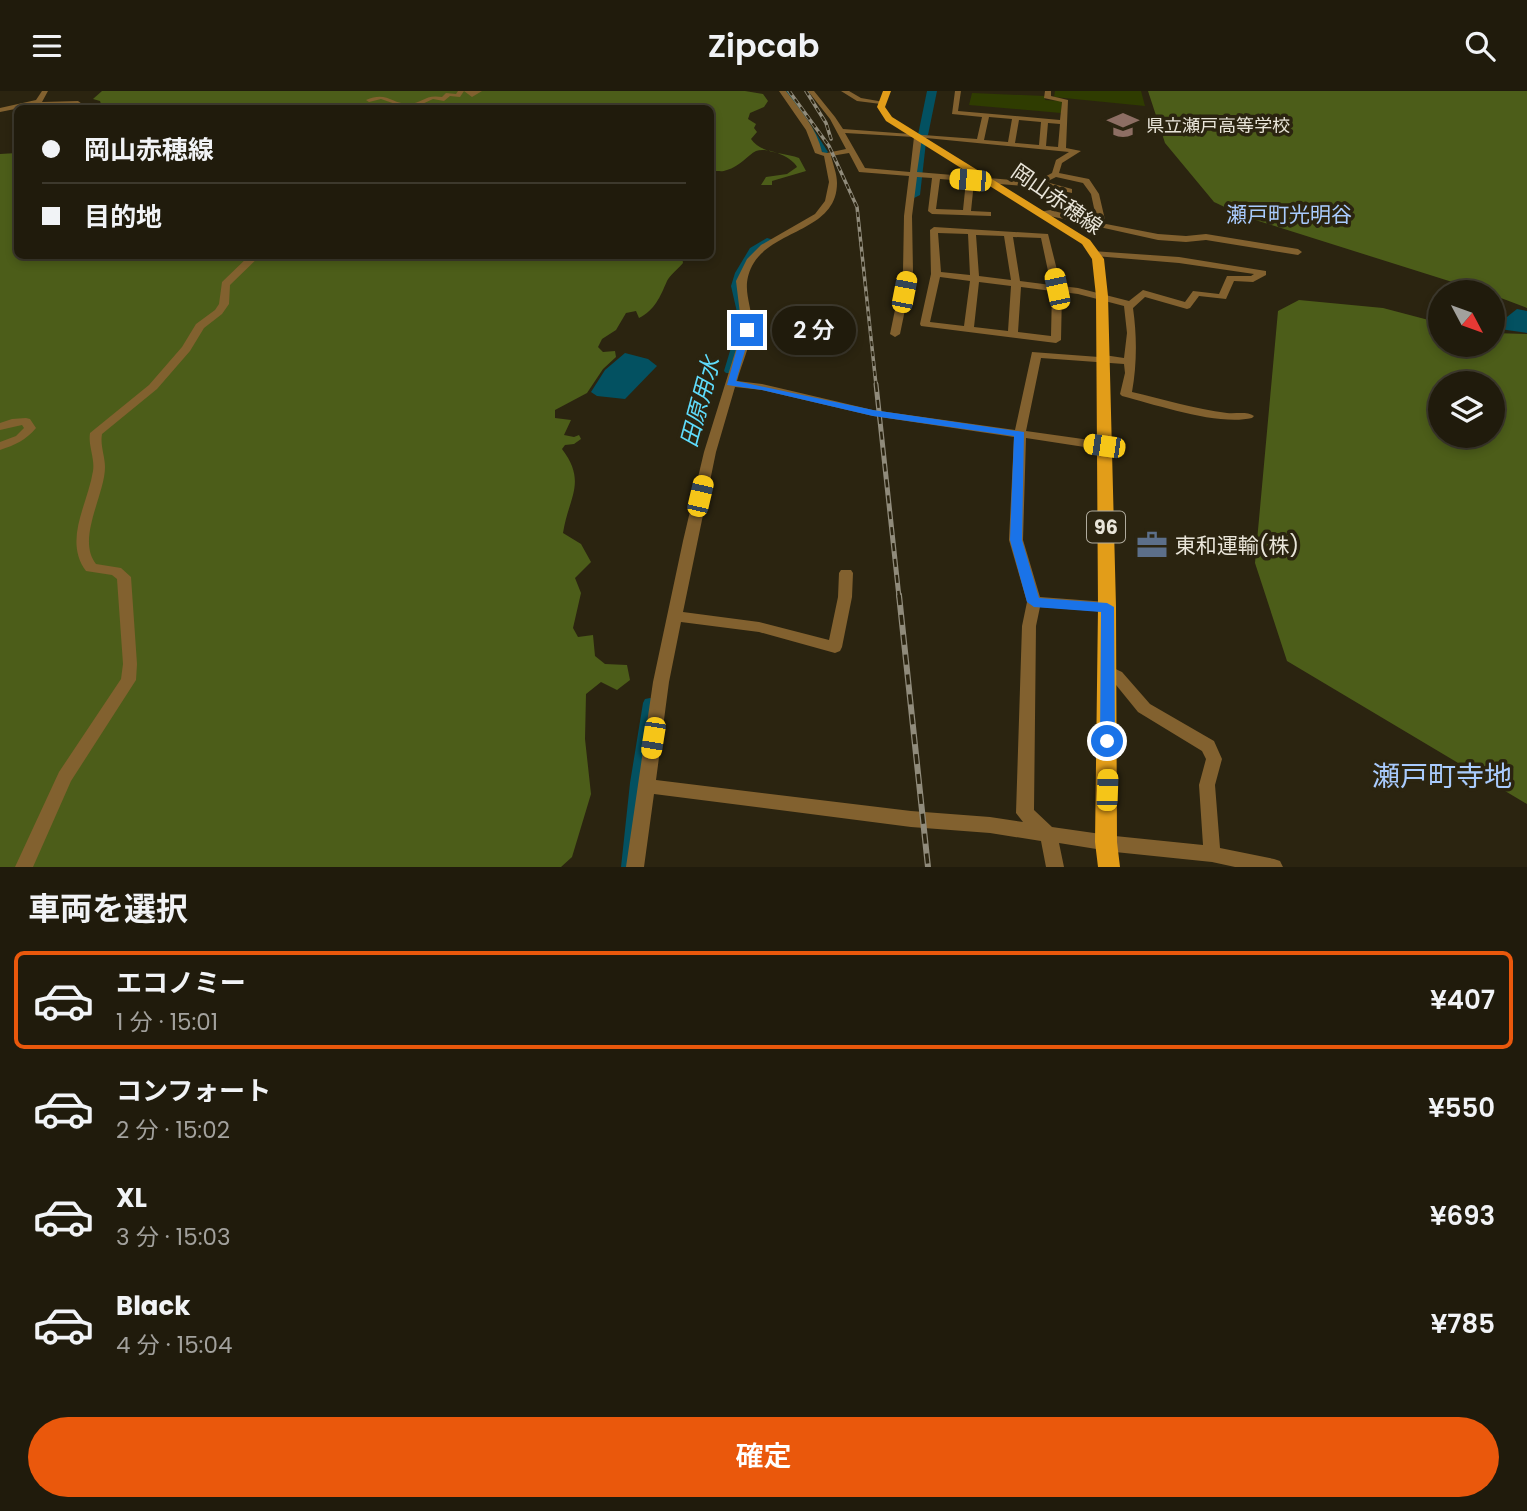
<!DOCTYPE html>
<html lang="ja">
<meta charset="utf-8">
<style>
body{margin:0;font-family:Poppins,"Noto Sans JP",sans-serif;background:#2d281a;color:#f1f3f6;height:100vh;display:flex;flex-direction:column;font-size:26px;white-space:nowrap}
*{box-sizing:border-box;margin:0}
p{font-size:23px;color:#a2a19d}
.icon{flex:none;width:38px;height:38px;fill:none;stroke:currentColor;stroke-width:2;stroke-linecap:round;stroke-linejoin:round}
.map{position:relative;height:776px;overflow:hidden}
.side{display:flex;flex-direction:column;background:#201b0c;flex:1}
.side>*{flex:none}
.guide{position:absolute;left:14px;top:14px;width:700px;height:154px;border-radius:10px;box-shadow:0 4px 10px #0003,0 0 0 2px #3d392d;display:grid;align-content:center;height:154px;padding:0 28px;background:#201b0c}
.needle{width:46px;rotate:131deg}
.tools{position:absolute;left:1428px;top:189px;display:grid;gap:14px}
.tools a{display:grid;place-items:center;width:77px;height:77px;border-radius:50%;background:#201b0c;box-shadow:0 4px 10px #0003,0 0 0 2px #3d392d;font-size:35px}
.end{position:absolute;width:32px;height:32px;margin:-16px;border:9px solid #1a73e8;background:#fff;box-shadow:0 0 0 4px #fff}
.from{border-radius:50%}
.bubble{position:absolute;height:49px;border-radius:24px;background:#201b0c;box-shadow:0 4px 10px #0003,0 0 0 2px #3d392d;font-size:23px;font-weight:600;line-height:49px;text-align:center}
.car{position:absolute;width:21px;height:42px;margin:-21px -10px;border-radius:9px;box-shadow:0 0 5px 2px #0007;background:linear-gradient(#f5c518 24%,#345 0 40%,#f5c518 0 76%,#345 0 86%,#f5c518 0)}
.guide b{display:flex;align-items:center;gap:24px;height:66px;font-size:26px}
.guide b+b{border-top:2px solid #3d392d}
.guide i{width:18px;height:18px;background:#f1f3f6}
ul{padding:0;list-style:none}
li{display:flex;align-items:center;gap:21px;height:98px;margin:0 14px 10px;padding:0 14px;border:4px solid transparent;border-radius:10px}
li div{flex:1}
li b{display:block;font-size:26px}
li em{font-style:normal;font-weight:600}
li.on{border-color:#ea580c}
li>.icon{width:63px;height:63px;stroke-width:1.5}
h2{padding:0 28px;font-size:32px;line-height:84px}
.primary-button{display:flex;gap:14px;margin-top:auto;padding:14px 28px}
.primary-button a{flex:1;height:80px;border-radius:42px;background:#ea580c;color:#fff;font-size:28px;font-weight:600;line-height:80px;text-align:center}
header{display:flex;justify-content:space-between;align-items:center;height:91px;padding:0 28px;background:#201b0c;font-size:32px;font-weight:600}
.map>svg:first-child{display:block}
.green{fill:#2f3c01}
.forest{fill:#4c5d19;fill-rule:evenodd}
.water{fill:#035161}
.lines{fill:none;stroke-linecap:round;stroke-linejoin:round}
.canal{fill:#035161;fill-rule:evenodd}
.river{fill:#035161;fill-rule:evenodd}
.minor{fill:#82612f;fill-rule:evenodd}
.major{fill:#e29d19;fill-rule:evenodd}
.rail-far2-casing{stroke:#908b7b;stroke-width:3.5}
.rail-far1-casing{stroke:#908b7b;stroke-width:5}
.rail-casing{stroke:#908b7b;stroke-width:6}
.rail-far2{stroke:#2b2410;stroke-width:2;stroke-dasharray:5;stroke-linecap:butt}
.rail-far1{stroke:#2b2410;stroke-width:2.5;stroke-dasharray:8;stroke-linecap:butt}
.rail{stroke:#2b2410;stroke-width:3.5;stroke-dasharray:10;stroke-linecap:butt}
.route{fill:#1a73e8}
.labels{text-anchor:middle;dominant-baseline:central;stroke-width:7;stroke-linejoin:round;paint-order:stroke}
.far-poi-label{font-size:18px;fill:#e9e5d9;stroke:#2b2410;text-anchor:start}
.shield{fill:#2b2410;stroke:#b0ab9d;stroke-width:2}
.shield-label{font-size:19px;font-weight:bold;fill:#e9e5d9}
.street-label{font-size:21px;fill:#e9e5d9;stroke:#2b2410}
.far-quarter-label{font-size:21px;fill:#a9cbfd;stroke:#2b2410}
.poi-label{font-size:21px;fill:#e9e5d9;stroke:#2b2410;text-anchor:start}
.water-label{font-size:23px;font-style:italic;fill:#5fdcfc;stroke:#2b2410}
.near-quarter-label{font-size:28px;fill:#a9cbfd;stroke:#2b2410}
</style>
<header><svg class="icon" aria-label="menu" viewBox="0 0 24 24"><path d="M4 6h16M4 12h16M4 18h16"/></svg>Zipcab<svg class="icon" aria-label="search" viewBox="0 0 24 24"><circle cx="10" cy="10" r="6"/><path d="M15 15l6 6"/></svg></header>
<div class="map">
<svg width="1527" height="776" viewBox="0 0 1527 776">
<rect width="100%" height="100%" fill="#2b2410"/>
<g class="green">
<path d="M1055,0H1141L1145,15L1054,6Z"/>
<path d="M972,2L1045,5V9L1062,10L1061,22L969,14Z"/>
</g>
<g class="forest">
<path d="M102,0H745L763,3L768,10L764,16L750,22L748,28L756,33L754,37L757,41L751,48C761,63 783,61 799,67L806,80L772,90V94H761L766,86L787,83L797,76C792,66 768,56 756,60C748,64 739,76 727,79C720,82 717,78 711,82L710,18H97L101,13L100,10L93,8Z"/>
<path d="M1148,0H1527V217L1493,204V201H1484L1246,126L1214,111L1165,52Z"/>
<path d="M17,62L18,164L682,165L683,172C678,178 670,184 667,190C660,206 655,219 639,227L636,220L626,222L616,239L602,248L598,256L603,261L615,260L616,266L603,278L587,302L555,319V327L571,329L564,344L574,346L579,344L581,348L574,353L565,354L562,358C587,391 569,405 563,442L581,453L591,471L575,487L581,502L573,537L578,546L593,544L595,565L605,573L627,574L630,589L617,599L601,591L586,603L585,648L591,703L572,766L561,776H0V63Z"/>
<path d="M1299,209L1383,217L1440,232V254H1493V242L1527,243V713L1287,570L1255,472L1278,220ZM1440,292H1493V345H1440Z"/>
</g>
<g class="water">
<path d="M1517,218L1527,220V242L1493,237Z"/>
<path d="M625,262L648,268L657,275L625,308L597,305L591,301L605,279Z"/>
</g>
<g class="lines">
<g class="canal">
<path d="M783,0H789L828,61L827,62H823Z"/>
<path d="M767,147L774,149L756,160L743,182L739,195L747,230L734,280L732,282H726L724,280L739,230L731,195L735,182L750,157Z"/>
<path d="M650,607L655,608L657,612L644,692L637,776H621L630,692L643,612L645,608Z"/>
</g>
<g class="river">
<path d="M927,0H937L928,44L923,47L918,44Z"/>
<path d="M921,48L926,51L920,104L914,107L908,104L916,51Z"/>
</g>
<g class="minor">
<path d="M42,0H48L42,11L78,10L85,15L84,18H77L78,15L76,14L30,15L0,21V17L36,9Z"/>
<path d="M458,0H482L472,6L464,0L460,6L450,5L444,10L433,8L420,14L407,17L381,8L369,11L366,9C387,0 391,13 409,13C423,12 425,3 442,6L446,2L456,3Z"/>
<path d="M779,0H786C800,18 817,38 822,61L827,62L846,58L830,28L808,0H814L835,26L843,38L977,48L982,26L952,23L955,0H961L958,20L1060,29L1062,11L1044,7L1045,0H1051V5L1068,9L1066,57L1081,60L1062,72L1059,82L1089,88L1099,103L1106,133L1158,143L1186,145L1206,143L1298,158L1302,161L1298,164L1206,149L1186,151L1158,149L1050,125H1040V121L1050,119L1097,131L1091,103L1083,92L1056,86L1046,91L1072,98V102L1041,95L1036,96L974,91L971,120L991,121V125L932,123L928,120L932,87L917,86L912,125L913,180L900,243L895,246L890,243L903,180L904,125L909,85L859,81L849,62L831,65C833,73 837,83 837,92C837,141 771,138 752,175C740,199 753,213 752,238C751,252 741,275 737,290L762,293L873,319L1015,339L1032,261L1099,266L1104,264L1124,267L1127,242L1124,215L1078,203L1062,201L1061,249L1056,252L921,235L920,233L931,183L930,139L934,136L1048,143L1061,195L1078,197L1129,210L1143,199L1185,211L1193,200L1219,203L1227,185H1251L1254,183L1179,172L1095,165L1091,162L1092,160L1179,166L1266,180V184L1253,191L1234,190L1226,208L1199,205L1190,217L1187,218L1145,206L1133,217C1137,245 1137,273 1132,301C1163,308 1195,318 1227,322C1236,323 1247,320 1254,325L1252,327C1218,335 1157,314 1122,305L1120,303L1125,282L1124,273L1041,267L1026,340L1104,351L1110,355L1104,359L1026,347L1023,449L1040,506L1107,511L1112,512L1114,516L1112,520L1107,521L1040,516L1036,535L1034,719L1052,736L1115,745L1203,754L1199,694L1206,668L1202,660L1138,621L1112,589L1102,584L1099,580L1102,576L1107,574L1122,581L1150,613L1214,650L1222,668L1215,694L1220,757L1274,768L1280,770L1283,776H1235L1212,771L1115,761L1059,752L1064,776H1046L1041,750L990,742L911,736L654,703L644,776H626L653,591L683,450L704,361L742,239L736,190L747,168L761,154L815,123L825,110L829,91L824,65L815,62L806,39ZM989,26L1012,28L1008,51L984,49ZM1019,29L1041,31L1039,54L1015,52ZM1048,32L1060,33L1058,56L1046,55ZM845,42L914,46L910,81L865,77ZM922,47H926L1069,61L1056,69L1052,82L1035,91L917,81ZM940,88L966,90L963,119L936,118ZM938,142L968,143L970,184L941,181ZM976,144L1004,145L1011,189L979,185ZM1013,146L1041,147L1051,194L1020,190ZM940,186L970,190L964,235L930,231ZM979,191L1011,195L1008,240L974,236ZM1021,196L1052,200L1051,245L1018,241ZM735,296L762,299L873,325L1014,346L1009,449L1027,511L1022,535L1016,722L1023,731L990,726L911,720L656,689L669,591L681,531L759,541L835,562L840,560L842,556L852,506L853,482L851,479H841L839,482L838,506L829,549L759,531L683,521L716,361Z"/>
<path d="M841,0H849L861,7L884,11L881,13L857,10Z"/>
<path d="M250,164H261L230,194L229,213L222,223L204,237L190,260L157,298L102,343C100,355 105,365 105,376C105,404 76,448 96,473L121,477L131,486L137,573L136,589L71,690L33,776H15L59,681L121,588L123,573L117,488L112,484L86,480C63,449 88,413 93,380C95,367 88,355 90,342L149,294L182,256L196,233L215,219L219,213L222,191Z"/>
<path d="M26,327L30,328L36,337C26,349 15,354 0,359V351L16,345L24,337L22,334L0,339V332L12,328Z"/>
</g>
<path class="major" d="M883,0H891L885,16L892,26L1090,149L1104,168L1108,205L1116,516L1117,751L1120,776H1098L1095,751L1098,516L1096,205L1092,168L1082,153L886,30L877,16Z"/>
<g class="rail-far2-casing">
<g id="rail-far2">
<path d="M789,0L829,55L857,116L876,294"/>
<path d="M806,0L826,32L831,48"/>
</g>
</g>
<g class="rail-far1-casing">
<path id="rail-far1" d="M876,293L899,506"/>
</g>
<g class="rail-casing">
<path id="rail" d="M899,504L928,776"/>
</g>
<use href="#rail-far2" class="rail-far2"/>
<use href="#rail-far1" class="rail-far1"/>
<use href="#rail" class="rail"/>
</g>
<path class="route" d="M747,236L751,239L736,290L873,319L1024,341L1022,449L1039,507L1107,512L1114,516L1115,650L1113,654L1107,656L1100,650L1101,521L1034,516L1027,511L1010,449L1014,345L873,325L762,299L727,294L742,239Z"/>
<defs>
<g id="school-bare" transform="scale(2.415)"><path d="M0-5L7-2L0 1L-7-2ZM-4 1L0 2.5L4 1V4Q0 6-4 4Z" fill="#8d6e63" stroke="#2b2410" stroke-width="2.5" paint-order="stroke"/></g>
<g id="office-bare" transform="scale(2.415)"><path d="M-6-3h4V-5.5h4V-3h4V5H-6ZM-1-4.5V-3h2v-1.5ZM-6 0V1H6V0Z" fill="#5c6f8a" stroke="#2b2410" stroke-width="2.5" paint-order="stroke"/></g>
</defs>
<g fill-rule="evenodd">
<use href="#school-bare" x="1123" y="34"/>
<use href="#office-bare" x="1152" y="454"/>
</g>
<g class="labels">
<g class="far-poi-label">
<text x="1146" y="34">県立瀬戸高等学校</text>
</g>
<rect class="shield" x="1087" y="420.5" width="38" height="31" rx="5"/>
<g class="shield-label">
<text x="1106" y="436">96</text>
</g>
<g class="street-label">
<text transform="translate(1057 108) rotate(35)">岡山赤穂線</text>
</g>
<g class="far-quarter-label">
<text x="1289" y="123">瀬戸町光明谷</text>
</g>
<g class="poi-label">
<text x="1175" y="454">東和運輸(株)</text>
</g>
<g class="water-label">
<text transform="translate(700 311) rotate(-75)">田原用水</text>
</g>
<g class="near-quarter-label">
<text x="1442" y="685">瀬戸町寺地</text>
</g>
</g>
</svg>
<div class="tools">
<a><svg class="needle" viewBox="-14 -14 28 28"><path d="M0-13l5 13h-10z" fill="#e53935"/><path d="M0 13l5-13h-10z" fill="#a2a19d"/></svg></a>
<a><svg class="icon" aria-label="layers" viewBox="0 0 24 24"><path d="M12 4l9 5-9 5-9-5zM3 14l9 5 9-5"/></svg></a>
</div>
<i class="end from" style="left:1107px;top:650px"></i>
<i class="end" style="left:747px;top:239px"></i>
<div class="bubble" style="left:772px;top:215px;width:84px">2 分</div>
<i class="car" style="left:970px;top:89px;rotate:275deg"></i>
<i class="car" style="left:1057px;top:198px;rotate:348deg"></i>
<i class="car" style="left:904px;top:201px;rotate:11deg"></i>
<i class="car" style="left:1104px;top:355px;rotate:278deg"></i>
<i class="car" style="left:700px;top:405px;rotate:13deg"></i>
<i class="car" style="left:653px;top:647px;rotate:189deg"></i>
<i class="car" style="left:1107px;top:699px;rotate:2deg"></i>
<div class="guide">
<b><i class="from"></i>岡山赤穂線</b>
<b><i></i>目的地</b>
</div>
</div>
<section class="side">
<h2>車両を選択</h2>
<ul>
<li class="on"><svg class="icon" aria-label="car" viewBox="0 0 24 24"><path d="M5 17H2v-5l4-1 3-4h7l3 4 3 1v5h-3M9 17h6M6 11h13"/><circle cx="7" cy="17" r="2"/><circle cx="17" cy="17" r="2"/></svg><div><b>エコノミー</b><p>1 分 · 15:01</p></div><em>¥407</em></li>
<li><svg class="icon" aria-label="car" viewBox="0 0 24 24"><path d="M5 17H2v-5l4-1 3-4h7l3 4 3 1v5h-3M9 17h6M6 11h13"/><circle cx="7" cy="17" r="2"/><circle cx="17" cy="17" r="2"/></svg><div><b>コンフォート</b><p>2 分 · 15:02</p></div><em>¥550</em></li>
<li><svg class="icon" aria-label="car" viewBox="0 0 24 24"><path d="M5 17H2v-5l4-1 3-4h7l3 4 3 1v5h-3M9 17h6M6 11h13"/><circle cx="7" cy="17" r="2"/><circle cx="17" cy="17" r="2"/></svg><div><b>XL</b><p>3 分 · 15:03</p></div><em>¥693</em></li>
<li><svg class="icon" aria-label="car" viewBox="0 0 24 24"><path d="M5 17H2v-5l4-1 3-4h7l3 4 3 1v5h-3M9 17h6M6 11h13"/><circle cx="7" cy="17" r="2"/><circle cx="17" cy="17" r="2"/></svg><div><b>Black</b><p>4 分 · 15:04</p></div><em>¥785</em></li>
</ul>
<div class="primary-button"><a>確定</a></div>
</section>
